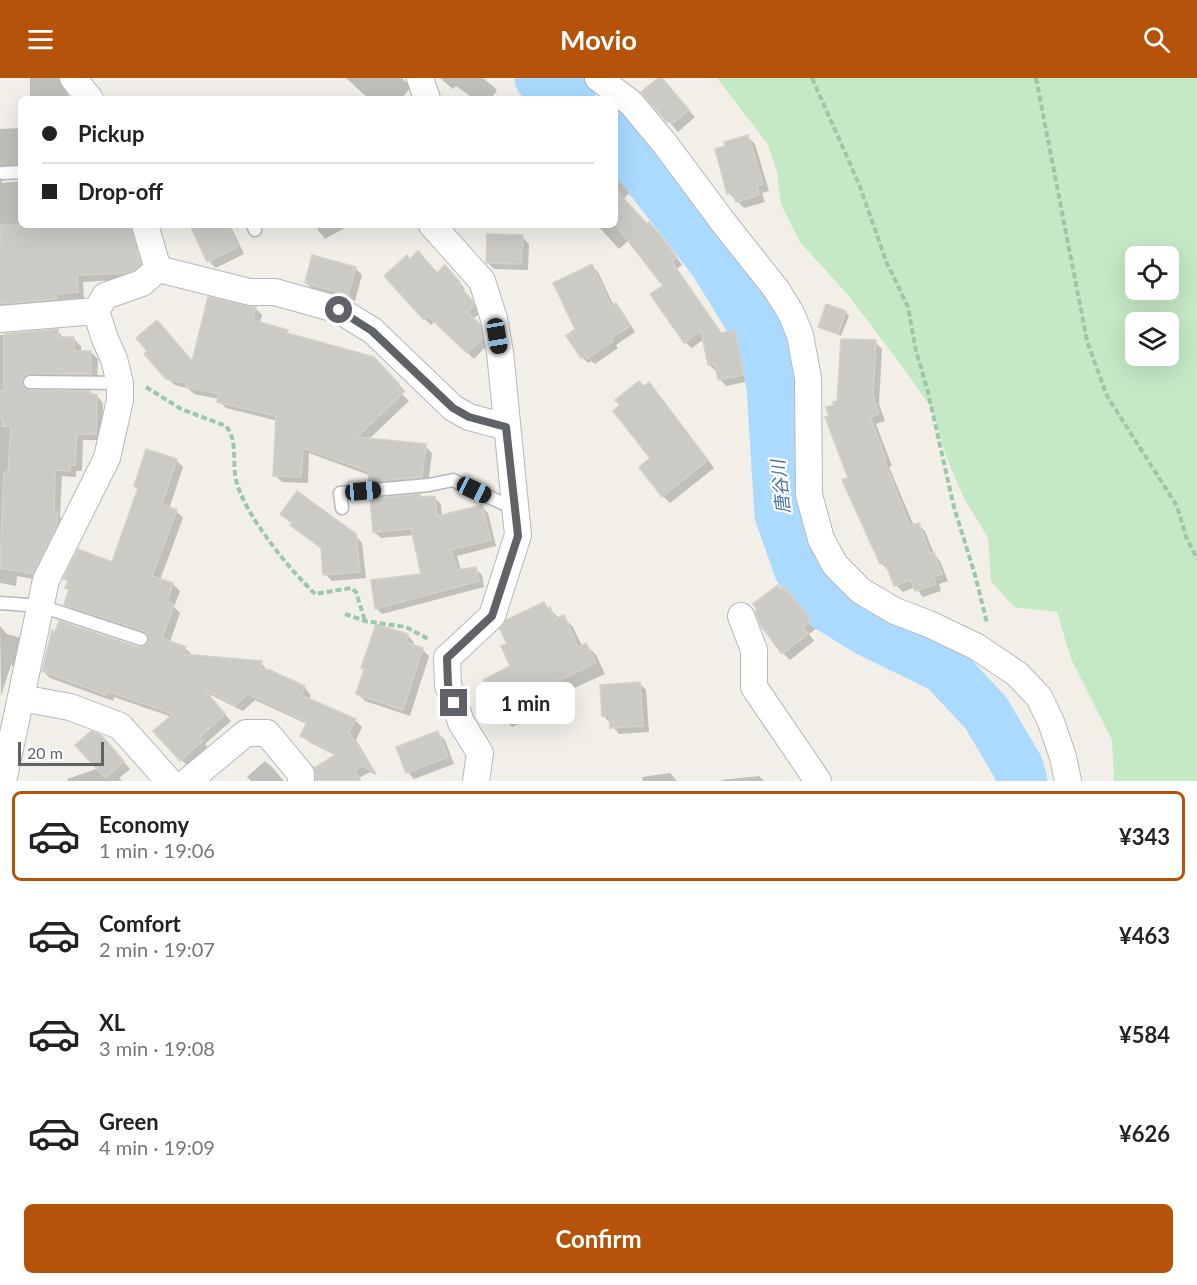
<!DOCTYPE html>
<meta charset="utf-8">
<style>
body{margin:0;font-family:Lato,"Noto Sans JP",sans-serif;background:#f6f6f6;color:#222;height:100vh;display:flex;flex-direction:column;font-size:22px;white-space:nowrap}
*{box-sizing:border-box;margin:0}
p{font-size:20px;color:#767676}
.icon{flex:none;width:33px;height:33px;fill:none;stroke:currentColor;stroke-width:2;stroke-linecap:round;stroke-linejoin:round}
.map{position:relative;height:703px;overflow:hidden}
.side{display:flex;flex-direction:column;background:#fff;flex:1}
.side>*{flex:none}
.top-card{position:absolute;left:18px;top:18px;width:600px;height:132px;border-radius:9px;box-shadow:0 6px 24px #0002;display:grid;align-content:center;height:132px;padding:0 24px;background:#fff}
.tools{position:absolute;left:1125px;top:168px;display:grid;gap:12px}
.tools a{display:grid;place-items:center;width:54px;height:54px;border-radius:9px;background:#fff;box-shadow:0 6px 24px #0002;font-size:30px}
.scale{position:absolute;left:18px;bottom:15px;width:86px;box-sizing:border-box;padding-left:6px;border:3px solid #5f6368;border-top:0;font-size:16px;line-height:21px;white-space:nowrap;color:#5f6368;-webkit-text-stroke:4px #fff;paint-order:stroke}
.end{position:absolute;width:27px;height:27px;margin:-14px;border:8px solid #5f6368;background:#fff;box-shadow:0 0 0 3px #fff}
.from{border-radius:50%}
.bubble{position:absolute;height:42px;border-radius:9px;background:#fff;box-shadow:0 6px 24px #0002;font-size:20px;font-weight:700;line-height:42px;text-align:center}
.car{position:absolute;width:18px;height:36px;margin:-18px -9px;border-radius:8px;box-shadow:0 0 4px 2px #0007;background:linear-gradient(#222 24%,#8ab4d8 0 40%,#222 0 76%,#8ab4d8 0 86%,#222 0)}
.top-card b{display:flex;align-items:center;gap:21px;height:57px;font-size:22px}
.top-card b+b{border-top:2px solid #e0e0e0}
.top-card i{width:15px;height:15px;background:#222}
ul{padding:10px 0 0;list-style:none}
li{display:flex;align-items:center;gap:18px;height:90px;margin:0 12px 9px;padding:0 12px;border:3px solid transparent;border-radius:9px}
li div{flex:1}
li b{display:block;font-size:22px}
li em{font-style:normal;font-weight:700}
li.selected{border-color:#b45309}
li>.icon{width:54px;height:54px;stroke-width:1.5}
.button{display:flex;gap:12px;margin-top:auto;padding:12px 24px}
.button a{flex:1;height:69px;border-radius:9px;background:#b45309;color:#fff;font-size:24px;font-weight:700;line-height:69px;text-align:center}
header{display:flex;justify-content:space-between;align-items:center;height:78px;padding:0 24px;background:#b45309;color:#fff;font-size:27px;font-weight:700}
.map>svg:first-child{display:block}
.green{fill:#c5e8c5;fill-rule:evenodd}
.shadow{fill:#0003}
.lines{fill:none;stroke-linecap:round;stroke-linejoin:round}
.river{stroke:#aadaff;stroke-width:51}
.building{fill:#cccac5;stroke:#d6d1c6;stroke-width:1.5}
.lane-casing{stroke:#b5b8bc;stroke-width:15}
.street-casing{stroke:#b5b8bc;stroke-width:28}
.path{stroke:#9cc7a9;stroke-width:4;stroke-dasharray:6 3;stroke-linecap:butt}
.lane{stroke:#fff;stroke-width:12}
.street{stroke:#fff;stroke-width:26}
.route{stroke:#5f6368;stroke-width:8}
.labels{text-anchor:middle;dominant-baseline:central;stroke-width:4.5;stroke-linejoin:round;paint-order:stroke}
.water-label{font-size:18px;font-style:italic;fill:#4174aa;stroke:#fff}
</style>
<header><svg class="icon" aria-label="menu" viewBox="0 0 24 24"><path d="M4 6h16M4 12h16M4 18h16"/></svg>Movio<svg class="icon" aria-label="search" viewBox="0 0 24 24"><circle cx="10" cy="10" r="6"/><path d="M15 15l6 6"/></svg></header>
<div class="map">
<svg width="1197" height="703" viewBox="0 0 1197 703">
<rect width="100%" height="100%" fill="#f1efe8"/>
<path class="green" d="M717,0H1197V703H1114L1112,662L1071,581L1057,534L1014,529L991,503L988,460L964,420L947,381L932,331L905,292L848,217L800,164L781,126L777,94L767,65ZM1136,178H1168V212H1136ZM1136,244H1168V278H1136Z"/>
<g class="shadow">
<path d="M30,0H58L65,7V11L70,21H30Z"/>
<path d="M346,0H402L411,9L401,21H369Z"/>
<path d="M440,0H483L497,12L491,21H474L456,8L453,11Z"/>
<path d="M667,7L695,39L678,54L644,14Z"/>
<path d="M21,50V94L2,99V105L21,103V147H136L137,170L141,174L147,193L133,201L83,204L84,221L62,222V228L0,235V51Z"/>
<path d="M748,59L755,66L769,113L762,115L765,124L744,130L729,115Z"/>
<path d="M643,91L649,97L623,121L674,176L682,187L677,191L722,256L734,254L741,261L749,303L726,308L720,301L718,293H716L709,287L704,261L692,270L685,264L665,209L629,162L619,171L597,147H615V97Z"/>
<path d="M210,147H230L244,176L216,190L209,183Z"/>
<path d="M314,147H350L325,161Z"/>
<path d="M522,159L529,166L528,192L494,191L487,184Z"/>
<path d="M592,188L598,194L614,228L616,227L622,233L635,254L616,267L618,270L595,286L591,283L588,285L582,279L568,258L577,252Z"/>
<path d="M445,189L465,211L462,213L479,231L480,235L473,241L485,254L488,266L474,281L435,243L431,247L425,241L438,196Z"/>
<path d="M355,190L362,197L355,223L313,212L306,205Z"/>
<path d="M827,228L846,234L849,238L841,258L822,251L819,248Z"/>
<path d="M255,230L262,237L260,245L287,254L291,258L373,280L405,313L402,316L409,323L368,362L425,368L432,375L428,406L377,410L370,403L369,397L309,375L308,405L282,404L275,397L278,343L226,330L219,323V321L194,316L189,311L175,307L167,300L193,285Z"/>
<path d="M57,253L64,260L74,261L81,268V274H91L98,281L97,303L32,304L28,311L29,314H90L97,318L103,325L102,362H83L82,393H76V399L62,398L60,439L64,443L39,502L17,498L16,508L0,505V257Z"/>
<path d="M875,264L882,271L879,326L885,343L876,346L892,388L889,389L914,448L918,447L925,453L934,476L940,483L948,503L939,506L941,513L923,519L915,509L903,514L896,507L888,492L881,485L850,401L830,339Z"/>
<path d="M656,313L714,390L670,425L663,418L652,381Z"/>
<path d="M176,382L183,389L169,431L176,433L183,440L160,502L173,506L180,513L174,529L180,535L170,564L185,570L192,577L261,585L268,593L305,610L311,617L309,622L355,642L362,649L356,662L377,697L370,694L359,700L361,703H332L337,678L309,664L302,658L307,646L255,622L243,633L205,614L231,643L205,666L209,671L188,689L156,653L172,639L114,619L113,623L50,600L43,593L144,570L150,565V559L73,533L66,526L70,513L67,509L69,504L65,501L112,486L139,412L136,408Z"/>
<path d="M419,418L422,421L435,420L441,426L442,438L481,428L488,435L496,468L457,478L461,493L476,491L482,497L484,509L382,536L376,530L423,497L414,457L381,460L374,454Z"/>
<path d="M292,447L355,457L362,465L366,500L332,503L325,496L323,472Z"/>
<path d="M784,510L817,550L809,556L814,563L790,582L783,575L781,513Z"/>
<path d="M544,526L559,540L563,539L573,549L582,568L586,567L596,577L605,596L546,623L549,631L512,649L502,639L512,589L509,566Z"/>
<path d="M0,548L7,556L18,559L25,566L20,590L11,587L1,618Z"/>
<path d="M407,557L414,564L413,568L422,571L429,578L410,638L365,623L358,616Z"/>
<path d="M639,605L646,612L649,654L619,656L603,637Z"/>
<path d="M438,655L445,662L454,686L414,701L408,694Z"/>
<path d="M108,666L130,691L119,700L122,703H68L67,701L99,690Z"/>
<path d="M265,683L272,689L284,703H251L247,699Z"/>
<path d="M670,695L677,703H643L642,699Z"/>
<path d="M759,698L764,703H721V702Z"/>
</g>
<g class="lines">
<g class="river">
<path d="M540,0L570,21"/>
<path d="M615,56L713,182L762,261L772,308L780,436L799,490L823,525L868,553L944,590L986,635L1018,689L1022,703"/>
</g>
</g>
<g class="building">
<path d="M658,0H662L689,32L674,44H667L641,14Z"/>
<path d="M748,57L763,106L757,108L759,117L736,124L733,114L727,116L715,71L725,68L724,64Z"/>
<path d="M615,111L647,146L649,144L668,167L677,180L672,184L721,255L735,252L744,297L718,302L715,286L708,287L701,253L684,265L650,216L663,208L615,146Z"/>
<path d="M0,147H130L141,186L134,192L126,195L77,197L78,214L56,216V221L0,226Z"/>
<path d="M190,147H228L238,169L207,184Z"/>
<path d="M487,156L523,157L521,186L486,185Z"/>
<path d="M418,173L437,195L445,187L460,204L457,206L473,223L474,228L467,234L480,246L482,260L467,275L428,238L424,242L384,198L407,177L410,181Z"/>
<path d="M312,177L356,189L348,217L305,205Z"/>
<path d="M592,186L611,228L616,225L630,248L611,260L613,263L587,281L585,277L581,280L566,258L575,251L553,205Z"/>
<path d="M208,219L256,229L253,242L288,252L287,255L374,279L399,306L397,308L403,315L357,359L426,366L422,399L369,404L368,393L303,370L301,399L273,398L276,338L217,324L219,316L185,309L186,305L166,301L144,276L147,273L136,260L157,242L192,283Z"/>
<path d="M826,226L846,233L838,256L818,249Z"/>
<path d="M58,251L59,259H74V273H91V296H30L23,300V308L30,312L90,313V316H97L96,356H77L75,387H70V393L55,392L54,434H58L56,449L32,496L0,490L4,394H8L11,349L2,348L3,341H0V312L4,313V256Z"/>
<path d="M841,261L876,262L873,318L879,336L870,339L886,381L884,382L910,448L919,445L930,475L934,474L942,496L933,499L936,506L915,513L911,502L894,508L885,484L880,486L842,402L848,400L825,339L829,338L826,329L834,327L833,324L837,323Z"/>
<path d="M639,303L644,308L649,304L708,382L662,419L639,389L650,380L613,333L620,327L615,322Z"/>
<path d="M146,371L177,381L162,426L177,432L152,498L173,505L167,524L174,527L162,560L186,569L183,576L262,583L261,591L270,592L305,608L301,617L356,641L349,654L373,693L362,688L354,693L360,703H316L314,690L337,676L300,658L307,644L248,616L235,627L204,611L225,636L200,659L203,663L180,683L153,653L173,636L107,613L106,617L42,593L52,552L55,554L59,543L138,569H143L149,564V559L144,553L64,527L69,511L65,510L68,502L63,501L78,471L112,484L138,410L134,408Z"/>
<path d="M297,413L356,456L360,494L323,497L321,470L290,447L292,445L280,436Z"/>
<path d="M420,416V419L435,418L437,438L482,427L491,462L451,472L457,492L476,489L479,503L375,531L371,502L421,496L411,451L373,454L370,421Z"/>
<path d="M778,507L780,511L784,508L811,542L803,549L808,556L782,576L761,548L755,533L757,531L753,526Z"/>
<path d="M544,524L547,530L550,529L555,541L564,537L578,569L586,565L596,585L537,613L541,621L501,640L483,602L510,588L501,568L507,566L500,551L506,542Z"/>
<path d="M376,546L408,556L406,564L423,570L403,632L356,616L364,591L361,590Z"/>
<path d="M640,604L643,648L610,650L609,637L602,638L600,607Z"/>
<path d="M91,653L101,657L124,683L105,700L75,667Z"/>
<path d="M438,653L448,679L406,695L396,669Z"/>
</g>
<g class="lines">
<g class="lane-casing">
<g id="lane">
<path d="M3,95L21,94"/>
<path d="M253,147L255,152"/>
<path d="M30,304L120,305"/>
<path d="M342,430L340,415L429,407L453,402L515,431"/>
<path d="M0,525L41,528L141,561"/>
</g>
</g>
<g class="street-casing">
<g id="street">
<path d="M73,0L90,21"/>
<path d="M420,0L427,21"/>
<path d="M598,0L631,25L665,66L723,144L776,211L791,235L800,257L808,300L809,417L821,461L835,487L861,513L895,533L929,546L977,569L1017,596L1039,619L1051,644L1063,679L1068,703"/>
<path d="M145,147L158,191"/>
<path d="M432,147L482,203L494,241L500,274L518,457L492,538L447,580L448,607L461,644L480,675L476,703"/>
<path d="M0,241L96,233"/>
<path d="M741,538L754,572V609L818,703"/>
<path d="M21,620L70,629L120,648L169,703"/>
<path d="M3,703L46,502L107,380L120,322V305L114,281L105,261L96,233L105,218L142,205L158,191L250,214H275L339,232L373,253L453,330L469,339L506,349"/>
<path d="M188,703L246,655H267L301,696V703"/>
</g>
</g>
<g class="path">
<path d="M812,0L859,106L886,183L908,229L916,273L927,310L954,429L975,497L987,545"/>
<path d="M1036,0L1087,263L1107,318L1177,428L1186,459L1197,481"/>
<path d="M146,309L181,331L226,348C238,362 232,384 236,402C244,436 289,491 315,516L351,510L356,514L365,543"/>
<path d="M345,536L365,543L406,549L430,562"/>
</g>
<use href="#lane" class="lane"/>
<use href="#street" class="street"/>
</g>
<g class="lines">
<path class="route" d="M339,232L372,253L453,330L469,339L506,349L518,458L492,538L447,580L448,607L454,625"/>
</g>
<g class="labels">
<g class="water-label">
<text transform="translate(780 409) rotate(-96)">唐谷川</text>
</g>
</g>
</svg>
<div class="tools">
<a><svg class="icon" aria-label="locate" viewBox="0 0 24 24"><circle cx="12" cy="12" r="6"/><path d="M12 2v4M12 18v4M2 12h4M18 12h4"/></svg></a>
<a><svg class="icon" aria-label="layers" viewBox="0 0 24 24"><path d="M12 4l9 5-9 5-9-5zM3 14l9 5 9-5"/></svg></a>
</div>
<div class="scale">20 m</div>
<i class="end from" style="left:339px;top:232px"></i>
<i class="end" style="left:454px;top:625px"></i>
<div class="bubble" style="left:476px;top:604px;width:99px">1 min</div>
<i class="car" style="left:497px;top:258px;rotate:171deg"></i>
<i class="car" style="left:474px;top:412px;rotate:115deg"></i>
<i class="car" style="left:363px;top:413px;rotate:85deg"></i>
<div class="top-card">
<b><i class="from"></i>Pickup</b>
<b><i></i>Drop-off</b>
</div>
</div>
<section class="side">
<ul>
<li class="selected"><svg class="icon" aria-label="car" viewBox="0 0 24 24"><path d="M5 17H2v-5l4-1 3-4h7l3 4 3 1v5h-3M9 17h6M6 11h13"/><circle cx="7" cy="17" r="2"/><circle cx="17" cy="17" r="2"/></svg><div><b>Economy</b><p>1 min · 19:06</p></div><em>¥343</em></li>
<li><svg class="icon" aria-label="car" viewBox="0 0 24 24"><path d="M5 17H2v-5l4-1 3-4h7l3 4 3 1v5h-3M9 17h6M6 11h13"/><circle cx="7" cy="17" r="2"/><circle cx="17" cy="17" r="2"/></svg><div><b>Comfort</b><p>2 min · 19:07</p></div><em>¥463</em></li>
<li><svg class="icon" aria-label="car" viewBox="0 0 24 24"><path d="M5 17H2v-5l4-1 3-4h7l3 4 3 1v5h-3M9 17h6M6 11h13"/><circle cx="7" cy="17" r="2"/><circle cx="17" cy="17" r="2"/></svg><div><b>XL</b><p>3 min · 19:08</p></div><em>¥584</em></li>
<li><svg class="icon" aria-label="car" viewBox="0 0 24 24"><path d="M5 17H2v-5l4-1 3-4h7l3 4 3 1v5h-3M9 17h6M6 11h13"/><circle cx="7" cy="17" r="2"/><circle cx="17" cy="17" r="2"/></svg><div><b>Green</b><p>4 min · 19:09</p></div><em>¥626</em></li>
</ul>
<div class="button"><a>Confirm</a></div>
</section>
